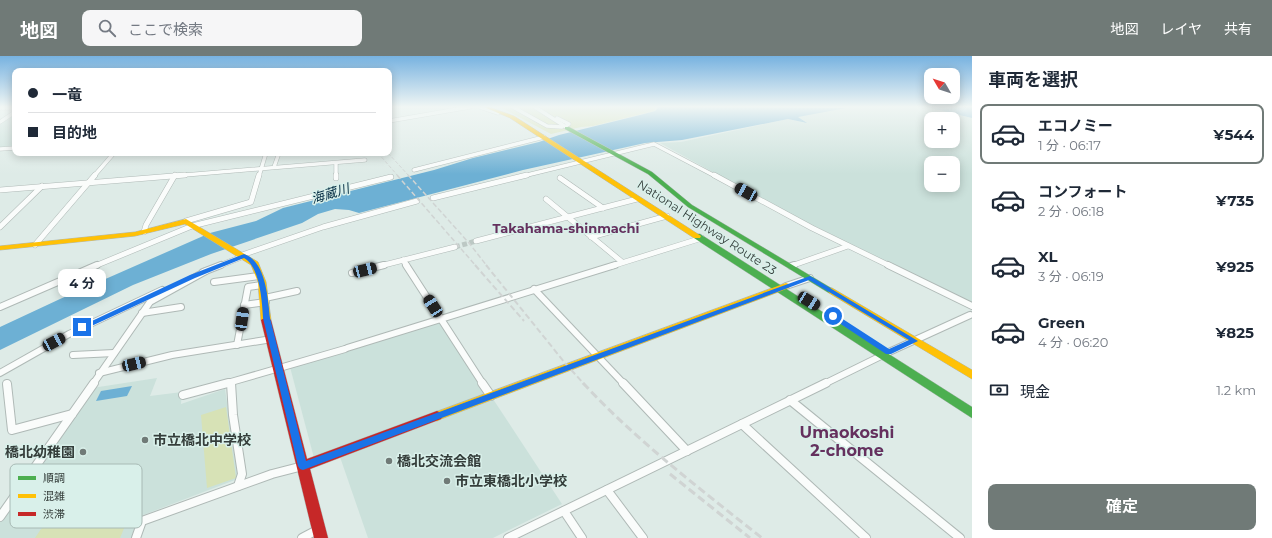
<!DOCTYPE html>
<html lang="ja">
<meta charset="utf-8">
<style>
body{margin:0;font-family:Montserrat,"Noto Sans JP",sans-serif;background:#f6f6f7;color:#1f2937;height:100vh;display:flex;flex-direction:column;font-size:15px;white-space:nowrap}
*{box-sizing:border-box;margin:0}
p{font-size:13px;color:#747a83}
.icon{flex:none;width:22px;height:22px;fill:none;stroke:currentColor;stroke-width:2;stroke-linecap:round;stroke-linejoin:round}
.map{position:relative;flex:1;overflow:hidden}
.side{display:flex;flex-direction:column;background:#fff;width:300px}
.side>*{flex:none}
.guide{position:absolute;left:12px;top:12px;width:380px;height:88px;border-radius:8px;box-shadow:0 2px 10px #0003;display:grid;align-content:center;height:88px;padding:0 16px;background:#fff}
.needle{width:26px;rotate:309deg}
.tools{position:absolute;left:924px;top:12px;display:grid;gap:8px}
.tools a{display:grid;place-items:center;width:36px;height:36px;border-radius:8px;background:#fff;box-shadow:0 2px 10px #0003;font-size:20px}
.end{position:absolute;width:18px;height:18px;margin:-9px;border:5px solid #1a73e8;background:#fff;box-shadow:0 0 0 2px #fff}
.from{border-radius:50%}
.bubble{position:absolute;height:28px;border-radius:8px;background:#fff;box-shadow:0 2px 10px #0003;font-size:13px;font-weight:700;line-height:28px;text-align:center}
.car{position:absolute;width:12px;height:24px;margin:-12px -6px;border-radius:5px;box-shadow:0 0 3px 1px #0007;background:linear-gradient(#222 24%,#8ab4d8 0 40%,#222 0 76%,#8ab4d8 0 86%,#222 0)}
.guide b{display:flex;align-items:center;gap:14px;height:38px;font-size:15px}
.guide b+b{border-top:1px solid #e0e1e3}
.guide i{width:10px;height:10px;background:#1f2937}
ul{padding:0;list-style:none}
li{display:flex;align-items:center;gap:12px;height:60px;margin:0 8px 6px;padding:0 8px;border:2px solid transparent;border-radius:8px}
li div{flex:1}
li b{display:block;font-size:15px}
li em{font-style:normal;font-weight:700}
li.current{border-color:#707a77}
li>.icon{width:36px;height:36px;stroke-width:1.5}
h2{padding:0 16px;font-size:18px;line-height:48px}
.pay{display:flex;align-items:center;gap:10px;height:44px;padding:0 16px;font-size:15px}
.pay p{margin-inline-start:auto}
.action{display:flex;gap:8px;margin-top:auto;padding:8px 16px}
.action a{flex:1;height:46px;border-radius:8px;background:#707a77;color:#fff;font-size:16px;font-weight:700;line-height:46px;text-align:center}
header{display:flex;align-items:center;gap:24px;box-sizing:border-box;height:56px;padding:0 20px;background:#707a77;color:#fff}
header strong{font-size:19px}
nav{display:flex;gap:22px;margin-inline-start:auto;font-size:14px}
.search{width:280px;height:36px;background:#f6f6f7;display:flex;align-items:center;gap:10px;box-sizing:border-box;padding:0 14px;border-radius:8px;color:#747a83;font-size:15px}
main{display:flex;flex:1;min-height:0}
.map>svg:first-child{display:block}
.built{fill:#cbe1db;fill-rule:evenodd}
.green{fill:#d7e2b6}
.water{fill:#6db0d4}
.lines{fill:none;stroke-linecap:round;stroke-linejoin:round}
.street-tunnel{stroke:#bcc8c4;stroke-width:5;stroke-dasharray:5 2.5;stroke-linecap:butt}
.street-far3-casing{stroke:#afb9b6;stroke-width:4.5}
.street-far2-casing{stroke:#afb9b6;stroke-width:6}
.street-far1-casing{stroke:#afb9b6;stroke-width:8}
.street-casing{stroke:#afb9b6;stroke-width:10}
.fast-casing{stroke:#afb9b6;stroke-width:1}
.slow-casing{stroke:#afb9b6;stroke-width:1}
.jam-casing{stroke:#afb9b6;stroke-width:1}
.street-far3{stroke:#fafcfb;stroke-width:3.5}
.street-far2{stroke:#fafcfb;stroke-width:5}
.street-far1{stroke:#fafcfb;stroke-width:6}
.street{stroke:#fafcfb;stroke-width:8}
.fast{fill:#4caf50;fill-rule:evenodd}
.slow{fill:#ffc107;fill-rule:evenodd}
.jam{fill:#c62828;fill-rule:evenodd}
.rail-far3{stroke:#d0d4d3;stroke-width:1;stroke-dasharray:3.5 2;stroke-linecap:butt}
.rail-far2{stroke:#d0d4d3;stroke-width:1.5;stroke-dasharray:5 2.5;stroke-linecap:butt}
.rail-far1{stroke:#d0d4d3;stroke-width:2;stroke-dasharray:6 3;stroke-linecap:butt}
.rail{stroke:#d0d4d3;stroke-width:3;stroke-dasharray:8 4;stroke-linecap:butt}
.route{fill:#1a73e8}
.poi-dot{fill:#707a77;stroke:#d9f0ea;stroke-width:1.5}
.labels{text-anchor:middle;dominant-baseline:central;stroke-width:3;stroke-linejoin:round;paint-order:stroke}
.street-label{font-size:12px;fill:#343d3a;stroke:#d9f0ea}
.water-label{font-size:13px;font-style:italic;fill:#042c42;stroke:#d9f0ea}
.neighbourhood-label{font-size:13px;font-weight:bold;fill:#65305e;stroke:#d9f0ea}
.near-poi-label{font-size:14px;font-weight:bold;fill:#343d3a;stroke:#d9f0ea;text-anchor:start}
.near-neighbourhood-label{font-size:16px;font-weight:bold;fill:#65305e;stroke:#d9f0ea}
.key{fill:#d9f0ea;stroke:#a8bab5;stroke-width:1}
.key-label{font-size:11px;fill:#343d3a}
</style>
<header>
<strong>地図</strong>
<div class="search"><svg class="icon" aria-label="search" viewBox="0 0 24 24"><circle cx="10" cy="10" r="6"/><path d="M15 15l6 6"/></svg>ここで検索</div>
<nav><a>地図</a><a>レイヤ</a><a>共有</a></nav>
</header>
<main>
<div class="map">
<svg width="972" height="482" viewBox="0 0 972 482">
<rect width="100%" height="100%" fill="#deebe7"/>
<g class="built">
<path d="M844,51H927L972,62V248L780,153L660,87L681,86L788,63L805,67L797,61L845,51ZM931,63H953V85H931ZM931,107H953V129H931Z"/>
<path d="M15,58V91L0,92V68Z"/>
<path d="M439,265L486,339L314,402L290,311Z"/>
<path d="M157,322L150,340L182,336L181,348L225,333L238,419L235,424L138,461L131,482H0V466L92,332Z"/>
<path d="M493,343L562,448L493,482H368L340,401Z"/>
</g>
<g class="green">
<path d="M500,51H653L655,53L654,55L593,70L581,71L551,78Z"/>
<path d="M226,351L236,422L207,432L201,359Z"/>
<path d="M133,433L130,458L120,482H35L41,473L56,463L78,435Z"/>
</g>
<g class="water">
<path d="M657,51L846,52L798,61L807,67L788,63L682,84L645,87L523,114L359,157L349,154L335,153L318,158L302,167L211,198L133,229L0,294V271L60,243L210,177L256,165L283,152L434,114L473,102L539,86L559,79L640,59L655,55L658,52Z"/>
<path d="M927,51H972V62Z"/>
<path d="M132,330L127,340L96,345L101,335Z"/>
</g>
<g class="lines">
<path class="street-tunnel" d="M455,191L476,185"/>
<g class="street-far3-casing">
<g id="street-far3">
<path d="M480,51L498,57"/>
<path d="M513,51L547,70L562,71"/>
<path d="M535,51L566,71"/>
<path d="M0,52H15"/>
<path d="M557,62L569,68L567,69"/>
<path d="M389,65L470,51"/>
<path d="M0,66L15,56"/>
<path d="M0,93L15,92"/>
<path d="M336,107V120"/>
<path d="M274,111L279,97"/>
<path d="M414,114L544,81"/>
<path d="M94,120L114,97"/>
<path d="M173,120L365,104"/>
<path d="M259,120L266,97"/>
<path d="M523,120L654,88L715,120"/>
</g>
</g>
<g class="street-far2-casing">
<g id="street-far2">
<path d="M336,119V122"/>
<path d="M714,119L812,172L890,210"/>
<path d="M560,122L603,152"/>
<path d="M0,134L185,119"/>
<path d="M433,142L527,119"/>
<path d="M546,143L622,206"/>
<path d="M186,165L251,146L259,119"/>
<path d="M0,171L42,130"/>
<path d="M144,176L146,169L175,119"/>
<path d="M591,181L667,160"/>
<path d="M476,185L637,143"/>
<path d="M35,189L95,119"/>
<path d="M242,199L323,171L417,145"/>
<path d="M403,204L407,210"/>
<path d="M95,210L192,170L391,121"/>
<path d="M219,210L244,200"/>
<path d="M380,210L455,191"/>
<path d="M612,210L702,182"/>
<path d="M791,210L848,190"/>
</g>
</g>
<g class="street-far1-casing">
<g id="street-far1">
<path d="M406,209L483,328"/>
<path d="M888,209L972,250"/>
<path d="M791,210L794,209"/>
<path d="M203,216L221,209"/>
<path d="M352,217L384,209"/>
<path d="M214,226L259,220"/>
<path d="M786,230L810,222"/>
<path d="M534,233L624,328"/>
<path d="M265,242L297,235"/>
<path d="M244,249L266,246"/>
<path d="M0,251L97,209"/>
<path d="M142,257L181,251"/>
<path d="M237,289L248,231L262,229"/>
<path d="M347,292L615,209"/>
<path d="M889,296L970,259"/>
<path d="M73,299L114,297"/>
<path d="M0,317L69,278L162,234"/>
<path d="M99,317L172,299L272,283"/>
<path d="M93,328L150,246L206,215"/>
<path d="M224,328L231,326"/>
<path d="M231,328V326L345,293"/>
<path d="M824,328L883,299"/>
</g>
</g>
<g class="street-casing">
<g id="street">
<path d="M231,327L233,359L242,418L238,430"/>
<path d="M482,327L491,340"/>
<path d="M623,327L687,395"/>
<path d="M7,328L12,374L72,358"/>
<path d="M183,339L228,327"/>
<path d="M790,344L960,482"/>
<path d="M742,368L866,482"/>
<path d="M607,434L643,482"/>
<path d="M564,455L582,482"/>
<path d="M0,461L94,327"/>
<path d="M136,482L142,465L272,418L303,410"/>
<path d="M302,482L319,473"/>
<path d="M508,482L826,327"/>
</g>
</g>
<g class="fast-casing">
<g id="fast">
<path d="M565,71H569L652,116L692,149L836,235L835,237H829L688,151L648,118L565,73Z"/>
<path d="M694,178H700L972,351V362L694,182Z"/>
</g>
</g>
<g class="slow-casing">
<g id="slow">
<path d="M484,51H489L514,60L701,180L700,182H694L510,62Z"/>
<path d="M186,163L258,206L266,226L271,264L269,266H263L261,264L258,226L251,209L185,168L135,180L0,194V190L135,176Z"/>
<path d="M786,227L789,228L790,230L789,232L441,363L437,365L433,363L431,360L433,357Z"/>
<path d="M832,232L972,314V323L829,237L828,235L829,233Z"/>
</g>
</g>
<g class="jam-casing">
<path id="jam" d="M266,261L271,264L307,403L437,355L441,357L443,360L441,363L310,413L328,482H314L261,264Z"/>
</g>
<use href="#street-far3" class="street-far3"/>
<use href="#street-far2" class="street-far2"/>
<use href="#street-far1" class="street-far1"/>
<use href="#street" class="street"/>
<use href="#fast" class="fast"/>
<use href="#slow" class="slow"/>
<use href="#jam" class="jam"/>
<g class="rail-far3">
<path d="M378,97L398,120"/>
<path d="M388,97L409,120"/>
</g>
<g class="rail-far2">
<path d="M397,119L476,210"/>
<path d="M408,119L469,187L487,210"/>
</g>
<g class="rail-far1">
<path d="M475,209L524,265"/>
<path d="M486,209L565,307L584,328"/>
</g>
<g class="rail">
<path d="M583,327C637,385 700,433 762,482"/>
<path d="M670,418L750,482"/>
</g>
</g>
<linearGradient id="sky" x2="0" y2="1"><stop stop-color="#77b2e0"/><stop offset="0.43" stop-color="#f0f6f4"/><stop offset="1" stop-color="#f0f6f4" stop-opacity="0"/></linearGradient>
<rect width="972" height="118" fill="url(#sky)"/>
<path class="route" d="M244,198C266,205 268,243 270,262L306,405L810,220L918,285L891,298H886L830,261V258H835L889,293L909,284L809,224L303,414L300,413L298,410L263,262C262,245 260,211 244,202L195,222L85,273L82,274L79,271L190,219Z"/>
<g class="poi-dot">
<circle cx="145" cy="384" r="4"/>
<circle cx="83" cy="396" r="4"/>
<circle cx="389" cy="405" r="4"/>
<circle cx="447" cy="425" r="4"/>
</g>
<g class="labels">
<g class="street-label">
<text transform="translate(707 171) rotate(33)">National Highway Route 23</text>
</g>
<g class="water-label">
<text transform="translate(330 137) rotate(-17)">海蔵川</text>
</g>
<g class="neighbourhood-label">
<text x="566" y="172">Takahama-shinmachi</text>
</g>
<g class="near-poi-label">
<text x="153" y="384">市立橋北中学校</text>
<text x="75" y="396" text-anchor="end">橋北幼稚園</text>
<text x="397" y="405">橋北交流会館</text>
<text x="455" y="425">市立東橋北小学校</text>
</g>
<g class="near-neighbourhood-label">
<text x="847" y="376">Umaokoshi<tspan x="847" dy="18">2-chome</tspan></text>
</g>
</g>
<rect x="10" y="408" width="132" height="64" rx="6" class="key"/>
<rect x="18" y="420" width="18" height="4" fill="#4caf50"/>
<rect x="18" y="438" width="18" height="4" fill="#ffc107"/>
<rect x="18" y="456" width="18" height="4" fill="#c62828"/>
<g class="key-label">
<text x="43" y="426">順調</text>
<text x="43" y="444">混雑</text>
<text x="43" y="462">渋滞</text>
</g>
</svg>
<div class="tools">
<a><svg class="needle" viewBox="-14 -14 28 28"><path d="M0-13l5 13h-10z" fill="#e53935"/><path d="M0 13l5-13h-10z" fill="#747a83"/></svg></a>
<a>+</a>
<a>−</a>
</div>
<i class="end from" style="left:833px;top:260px"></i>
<i class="end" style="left:82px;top:271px"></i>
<div class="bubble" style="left:58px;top:213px;width:48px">4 分</div>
<i class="car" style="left:746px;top:136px;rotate:299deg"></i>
<i class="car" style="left:365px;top:214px;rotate:76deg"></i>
<i class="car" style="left:809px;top:245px;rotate:122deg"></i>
<i class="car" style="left:433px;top:250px;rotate:327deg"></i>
<i class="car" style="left:242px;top:263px;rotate:8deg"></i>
<i class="car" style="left:54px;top:286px;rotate:62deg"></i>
<i class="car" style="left:134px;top:308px;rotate:77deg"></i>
<div class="guide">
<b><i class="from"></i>一竜</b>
<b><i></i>目的地</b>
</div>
</div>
<section class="side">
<h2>車両を選択</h2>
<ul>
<li class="current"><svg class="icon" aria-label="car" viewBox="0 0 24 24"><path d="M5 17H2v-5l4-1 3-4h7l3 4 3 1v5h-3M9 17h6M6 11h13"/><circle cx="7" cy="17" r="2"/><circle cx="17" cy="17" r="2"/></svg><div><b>エコノミー</b><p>1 分 · 06:17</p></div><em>¥544</em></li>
<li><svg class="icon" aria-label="car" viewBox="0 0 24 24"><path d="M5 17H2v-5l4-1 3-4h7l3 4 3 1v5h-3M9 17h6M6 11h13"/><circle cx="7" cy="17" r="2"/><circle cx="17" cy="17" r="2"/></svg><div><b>コンフォート</b><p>2 分 · 06:18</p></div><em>¥735</em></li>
<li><svg class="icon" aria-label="car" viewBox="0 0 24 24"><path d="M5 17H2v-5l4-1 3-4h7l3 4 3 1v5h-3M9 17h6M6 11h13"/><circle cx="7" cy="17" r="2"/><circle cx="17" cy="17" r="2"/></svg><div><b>XL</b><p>3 分 · 06:19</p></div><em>¥925</em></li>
<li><svg class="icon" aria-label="car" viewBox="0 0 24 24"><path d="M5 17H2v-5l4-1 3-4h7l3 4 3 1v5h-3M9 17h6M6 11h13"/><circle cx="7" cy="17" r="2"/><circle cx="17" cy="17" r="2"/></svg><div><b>Green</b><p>4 分 · 06:20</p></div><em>¥825</em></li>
</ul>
<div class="pay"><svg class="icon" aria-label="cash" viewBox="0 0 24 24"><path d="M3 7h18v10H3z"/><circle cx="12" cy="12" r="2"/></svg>現金<p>1.2 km</p></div>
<div class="action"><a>確定</a></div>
</section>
</main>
